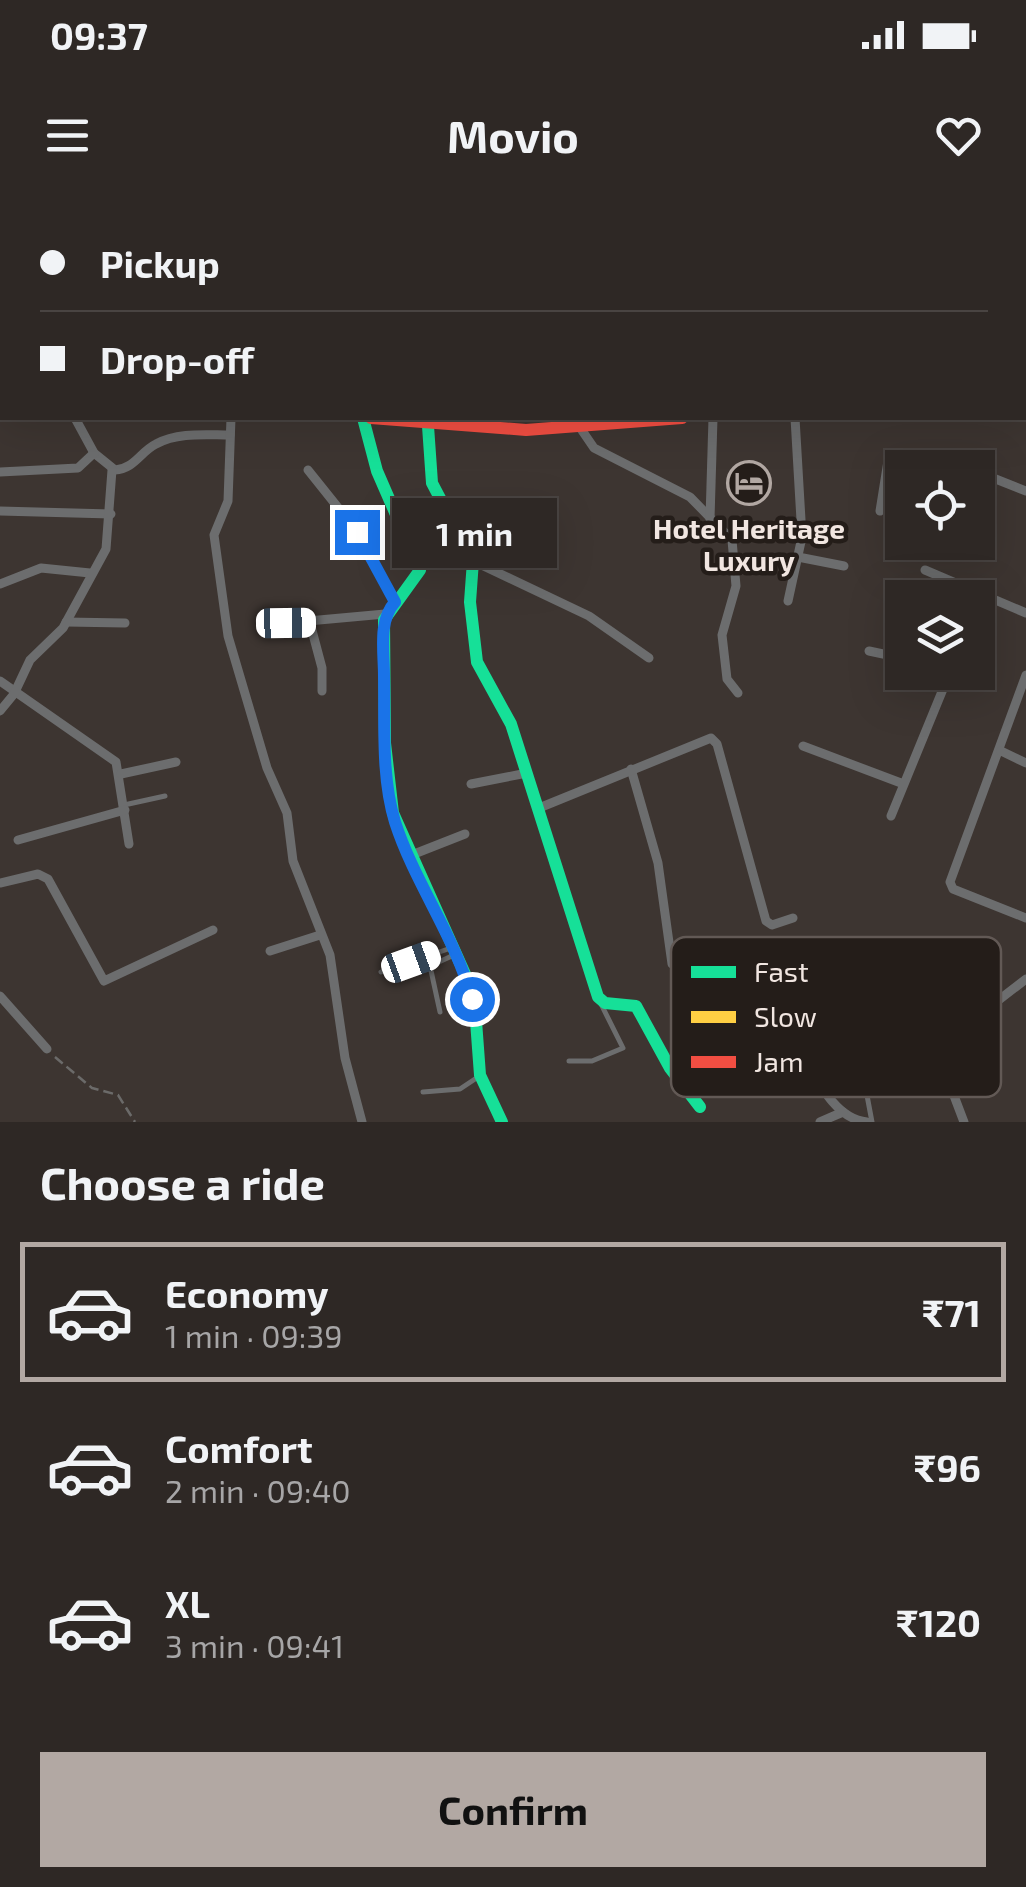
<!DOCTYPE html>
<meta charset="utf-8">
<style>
body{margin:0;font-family:"Exo 2",sans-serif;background:#3a3432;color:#f1f3f6;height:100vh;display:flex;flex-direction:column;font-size:38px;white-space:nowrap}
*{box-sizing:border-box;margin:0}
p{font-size:32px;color:#a7a6a7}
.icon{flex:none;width:55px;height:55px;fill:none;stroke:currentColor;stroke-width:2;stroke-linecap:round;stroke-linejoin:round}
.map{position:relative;height:922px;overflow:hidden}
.drawer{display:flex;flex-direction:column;background:#2e2825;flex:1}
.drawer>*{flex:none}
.top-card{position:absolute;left:0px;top:0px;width:1028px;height:220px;box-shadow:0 10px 40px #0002,0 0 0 2px #494442;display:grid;align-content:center;height:220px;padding:0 40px;background:#2e2825}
.controls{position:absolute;left:885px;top:250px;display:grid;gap:20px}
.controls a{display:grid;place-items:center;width:110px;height:110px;border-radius:0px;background:#2e2825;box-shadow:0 10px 40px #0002,0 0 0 2px #494442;font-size:50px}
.end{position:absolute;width:45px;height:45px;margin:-22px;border:12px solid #1a73e8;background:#fff;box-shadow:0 0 0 5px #fff}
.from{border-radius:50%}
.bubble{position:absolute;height:70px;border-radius:0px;background:#2e2825;box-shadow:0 10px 40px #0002,0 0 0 2px #494442;font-size:32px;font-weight:700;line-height:70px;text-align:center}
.car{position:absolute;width:30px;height:60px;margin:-30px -15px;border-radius:12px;box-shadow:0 0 8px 2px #0007;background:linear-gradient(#fff 24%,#345 0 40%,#fff 0 76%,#345 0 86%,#fff 0)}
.top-card b{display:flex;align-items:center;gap:35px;height:95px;font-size:38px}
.top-card b+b{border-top:2px solid #494442}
.top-card i{width:25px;height:25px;background:#f1f3f6}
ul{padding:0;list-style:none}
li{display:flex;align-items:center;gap:30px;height:140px;margin:0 20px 15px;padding:0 20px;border:5px solid transparent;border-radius:0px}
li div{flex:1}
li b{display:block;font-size:38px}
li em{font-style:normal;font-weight:700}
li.active{border-color:#b2a8a3}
li>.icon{width:90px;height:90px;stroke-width:1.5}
h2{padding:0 40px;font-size:45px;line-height:120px}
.cta{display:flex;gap:20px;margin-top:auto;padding:20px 40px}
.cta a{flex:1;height:115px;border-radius:0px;background:#b2a8a3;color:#111;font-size:40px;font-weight:700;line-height:115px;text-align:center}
.status{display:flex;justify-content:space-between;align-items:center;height:70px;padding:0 50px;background:#2e2825;direction:ltr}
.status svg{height:28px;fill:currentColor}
header{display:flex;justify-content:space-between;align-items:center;height:130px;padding:0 40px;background:#2e2825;font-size:45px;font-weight:700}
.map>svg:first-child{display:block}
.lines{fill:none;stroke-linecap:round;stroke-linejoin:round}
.path{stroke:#6b6a69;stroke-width:2.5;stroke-dasharray:10 5;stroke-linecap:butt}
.lane{stroke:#6c6d6e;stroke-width:5}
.street{stroke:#6c6d6e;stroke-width:9}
.fast{stroke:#16e098;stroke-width:12}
.slow{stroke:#ffcf43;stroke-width:12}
.jam{stroke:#f24e42;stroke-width:12}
.route{stroke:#1a73e8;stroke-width:12}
.labels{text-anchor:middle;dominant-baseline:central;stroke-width:9;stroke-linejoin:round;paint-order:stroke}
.poi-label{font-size:28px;font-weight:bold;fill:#f1e6e1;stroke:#241d19}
.key{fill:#241d19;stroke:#625955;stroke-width:2.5}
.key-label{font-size:28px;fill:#f1e6e1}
</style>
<div class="status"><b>09:37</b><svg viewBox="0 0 49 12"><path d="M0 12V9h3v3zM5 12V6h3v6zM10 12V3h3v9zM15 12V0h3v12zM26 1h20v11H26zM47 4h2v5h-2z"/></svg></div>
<header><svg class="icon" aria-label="menu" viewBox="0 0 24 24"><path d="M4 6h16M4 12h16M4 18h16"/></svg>Movio<svg class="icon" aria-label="heart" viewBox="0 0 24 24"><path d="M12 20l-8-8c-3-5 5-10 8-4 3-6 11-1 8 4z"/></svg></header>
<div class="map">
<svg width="1026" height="922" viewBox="0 0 1026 922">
<rect width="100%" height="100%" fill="#3d3531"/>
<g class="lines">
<path class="path" d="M55,857L92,888L118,895L135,922"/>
<g class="lane">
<path d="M124,605L165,596"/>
<path d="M381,772L451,748"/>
<path d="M440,812L430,766L454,755"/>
<path d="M569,861H592L623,848L601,804"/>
<path d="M732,865L726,859L772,818"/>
<path d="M423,892L460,889L478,877"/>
<path d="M872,922L866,890L878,872"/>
</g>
<g class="street">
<path d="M131,0L132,2"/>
<path d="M192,0V2"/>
<path d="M257,0L258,2"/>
<path d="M550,0L555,2"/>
<path d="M992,0V2"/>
<path d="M383,2L384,0"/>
<path d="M603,2L604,0"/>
<path d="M681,2L682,0"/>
<path d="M763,2L765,0"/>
<path d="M861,2L862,0"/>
<path d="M1025,25H1026"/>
<path d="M0,44H2"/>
<path d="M75,218L94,253L115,270C134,269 140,252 156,244C178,232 205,235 230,235"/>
<path d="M231,218L228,301L214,335L228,436L267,568L287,613L293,661L330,755L345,858L362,922"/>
<path d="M581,229L594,248L690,297L732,340L736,386L722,435L727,479L738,493"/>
<path d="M308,270L352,325L395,401"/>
<path d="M0,272L78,268L94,253"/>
<path d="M978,272L1026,291"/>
<path d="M0,311L111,314"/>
<path d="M880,311L888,261L894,254L944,260L967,268"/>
<path d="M710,319L713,218"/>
<path d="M798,357L844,366"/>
<path d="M473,361L589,416L649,458"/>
<path d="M925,370L1026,413"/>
<path d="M0,384L41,368L90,373"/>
<path d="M788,401L802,337L795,218"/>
<path d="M978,414L984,399"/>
<path d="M66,422L125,423"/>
<path d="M286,423L385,414"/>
<path d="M310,423L322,468V491"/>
<path d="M869,451L902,458"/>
<path d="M1026,475L950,682L953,689L1026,718"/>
<path d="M0,481L116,562L129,644"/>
<path d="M0,511L14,494L30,460L63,428L106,349L112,270"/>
<path d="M803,546L901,583"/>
<path d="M1001,551L1026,563"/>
<path d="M631,569L658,663L672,764"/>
<path d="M121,574L176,562"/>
<path d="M471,584L527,573"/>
<path d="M539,608L711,538L717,544L766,721L772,725L793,718"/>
<path d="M891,616L950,472"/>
<path d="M18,640L125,610"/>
<path d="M409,656L465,634"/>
<path d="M0,683L38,674L48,679L104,781L213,730"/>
<path d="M270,751L320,735"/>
<path d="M912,785L964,922"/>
<path d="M0,796L47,849"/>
<path d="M716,802C735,803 754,803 770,813C805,836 820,918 867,922"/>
<path d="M934,850L1026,779"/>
<path d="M820,922L843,912"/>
</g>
<g class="fast">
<path d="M1025,161L1026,160"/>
<path d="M363,218L377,271L420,370L384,420L385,543L393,613L465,774L476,821L480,875L502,922"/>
<path d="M428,226L432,283L473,361L470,402L477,462L511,524L598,797L605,803L636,806L670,868L700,907"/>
</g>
<g class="slow">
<path d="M0,164H2"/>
<path d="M0,180H2"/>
</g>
<g class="jam">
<path d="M1025,147L1026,146"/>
<path d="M371,218L526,230L682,218"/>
</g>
</g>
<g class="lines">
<path class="route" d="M357,332L395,402C378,421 384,451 384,476C385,523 381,576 395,622C415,684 455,736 472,799"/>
</g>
<defs>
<g id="hotel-ring" transform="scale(2.25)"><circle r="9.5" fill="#241d19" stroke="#b2a8a3" stroke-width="1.5"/><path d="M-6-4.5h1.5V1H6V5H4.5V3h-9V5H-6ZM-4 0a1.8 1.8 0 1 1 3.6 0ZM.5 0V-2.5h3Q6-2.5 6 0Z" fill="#b2a8a3"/></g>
</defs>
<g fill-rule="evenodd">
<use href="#hotel-ring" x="749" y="283"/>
</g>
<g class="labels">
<g class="poi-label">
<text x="749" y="328">Hotel Heritage<tspan x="749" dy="32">Luxury</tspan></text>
</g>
</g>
<rect x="671" y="737" width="330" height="160" rx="15" class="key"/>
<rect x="691" y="766" width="45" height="12" fill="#16e098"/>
<rect x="691" y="811" width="45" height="12" fill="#ffcf43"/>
<rect x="691" y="856" width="45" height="12" fill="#f24e42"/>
<g class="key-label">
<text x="754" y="782">Fast</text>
<text x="754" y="827">Slow</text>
<text x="754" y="872">Jam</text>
</g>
</svg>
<div class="controls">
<a><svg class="icon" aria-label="locate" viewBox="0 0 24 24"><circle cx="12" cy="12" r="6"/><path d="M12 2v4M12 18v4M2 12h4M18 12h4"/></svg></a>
<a><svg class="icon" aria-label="layers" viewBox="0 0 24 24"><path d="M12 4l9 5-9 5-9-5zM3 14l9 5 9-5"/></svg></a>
</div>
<i class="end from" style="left:472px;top:799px"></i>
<i class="end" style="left:357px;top:332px"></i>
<div class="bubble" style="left:392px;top:298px;width:165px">1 min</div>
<i class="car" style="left:286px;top:423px;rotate:89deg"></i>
<i class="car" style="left:411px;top:762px;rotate:70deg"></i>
<div class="top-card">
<b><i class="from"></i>Pickup</b>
<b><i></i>Drop-off</b>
</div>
</div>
<section class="drawer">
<h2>Choose a ride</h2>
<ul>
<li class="active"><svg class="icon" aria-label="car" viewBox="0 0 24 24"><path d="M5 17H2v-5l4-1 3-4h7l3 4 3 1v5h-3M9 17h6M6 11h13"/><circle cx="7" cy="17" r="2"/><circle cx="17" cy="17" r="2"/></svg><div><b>Economy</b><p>1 min · 09:39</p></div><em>₹71</em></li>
<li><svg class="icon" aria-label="car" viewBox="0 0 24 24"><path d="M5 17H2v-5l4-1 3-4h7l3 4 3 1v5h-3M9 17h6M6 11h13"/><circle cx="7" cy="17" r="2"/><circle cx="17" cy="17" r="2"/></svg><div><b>Comfort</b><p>2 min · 09:40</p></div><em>₹96</em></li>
<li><svg class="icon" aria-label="car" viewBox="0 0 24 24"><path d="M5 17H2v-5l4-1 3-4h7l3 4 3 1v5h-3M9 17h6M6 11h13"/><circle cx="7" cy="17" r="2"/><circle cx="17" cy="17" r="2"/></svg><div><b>XL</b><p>3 min · 09:41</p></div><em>₹120</em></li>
</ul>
<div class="cta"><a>Confirm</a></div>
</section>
